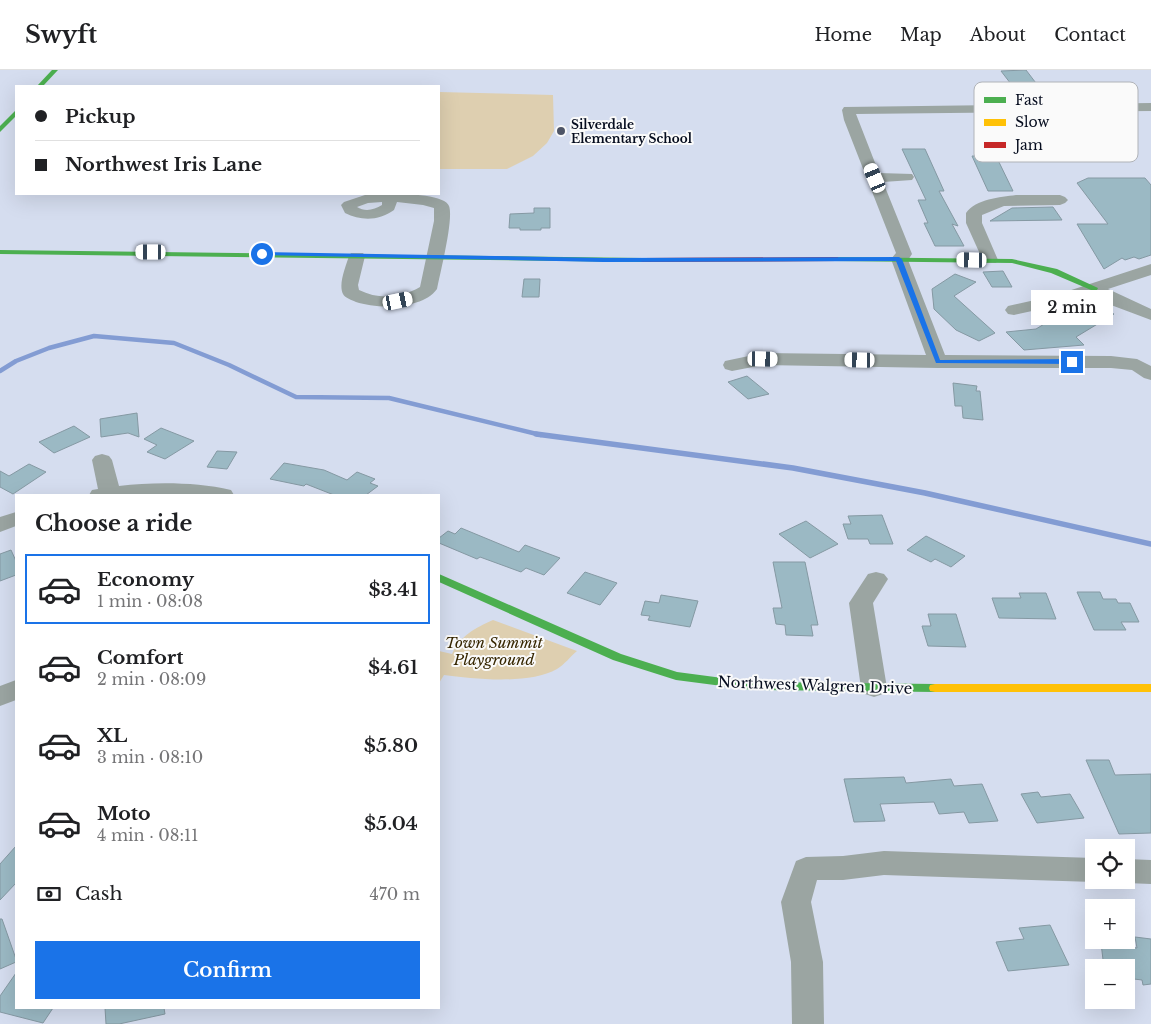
<!DOCTYPE html>
<meta charset="utf-8">
<style>
body{margin:0;font-family:"Libre Baskerville",serif;background:#f6f6f6;color:#202124;height:100vh;display:flex;flex-direction:column;font-size:19px;white-space:nowrap}
*{box-sizing:border-box;margin:0}
p{font-size:16px;color:#757577}
.icon{flex:none;width:28px;height:28px;fill:none;stroke:currentColor;stroke-width:2;stroke-linecap:round;stroke-linejoin:round}
.map{position:relative;flex:1;overflow:hidden}
.panel{position:absolute;left:15px;top:424px;width:425px;height:515px;display:flex;flex-direction:column;background:#fff;border-radius:0px;box-shadow:0 5px 20px #0002}
.panel>*{flex:none}
.guide{position:absolute;left:15px;top:15px;width:425px;height:110px;border-radius:0px;box-shadow:0 5px 20px #0002;display:grid;align-content:center;height:110px;padding:0 20px;background:#fff}
.controls{position:absolute;left:1085px;top:769px;display:grid;gap:10px}
.controls a{display:grid;place-items:center;width:50px;height:50px;border-radius:0px;background:#fff;box-shadow:0 5px 20px #0002;font-size:25px}
.end{position:absolute;width:22px;height:22px;margin:-11px;border:6px solid #1a73e8;background:#fff;box-shadow:0 0 0 2px #fff}
.from{border-radius:50%}
.bubble{position:absolute;height:35px;border-radius:0px;background:#fff;box-shadow:0 5px 20px #0002;font-size:16px;font-weight:600;line-height:35px;text-align:center}
.car{position:absolute;width:15px;height:30px;margin:-15px -8px;border-radius:6px;box-shadow:0 0 4px 1px #0007;background:linear-gradient(#fff 24%,#345 0 40%,#fff 0 76%,#345 0 86%,#fff 0)}
.guide b{display:flex;align-items:center;gap:18px;height:48px;font-size:19px}
.guide b+b{border-top:1px solid #e0e0e0}
.guide i{width:12px;height:12px;background:#202124}
ul{padding:0;list-style:none}
li{display:flex;align-items:center;gap:15px;height:70px;margin:0 10px 8px;padding:0 10px;border:2px solid transparent;border-radius:0px}
li div{flex:1}
li b{display:block;font-size:19px}
li em{font-style:normal;font-weight:600}
li.on{border-color:#1a73e8}
li>.icon{width:45px;height:45px;stroke-width:1.5}
h2{padding:0 20px;font-size:22px;line-height:60px}
.pay{display:flex;align-items:center;gap:12px;height:55px;padding:0 20px;font-size:19px}
.pay p{margin-inline-start:auto}
.primary-button{display:flex;gap:10px;margin-top:auto;padding:10px 20px}
.primary-button a{flex:1;height:58px;border-radius:0px;background:#1a73e8;color:#fff;font-size:20px;font-weight:600;line-height:58px;text-align:center}
header{display:flex;align-items:center;gap:30px;box-sizing:border-box;height:70px;padding:0 25px;background:#fff;border-bottom:1px solid #e0e0e0}
header strong{font-size:24px}
nav{display:flex;gap:28px;margin-inline-start:auto;font-size:18px}
.map>svg:first-child{display:block}
.green{fill:#decfb0}
.lines{fill:none;stroke-linecap:round;stroke-linejoin:round}
.stream-far1{stroke:#839cd3;stroke-width:4.5}
.stream{stroke:#839cd3;stroke-width:5.5}
.building{fill:#9bb9c4;stroke:#8599a3}
.street{fill:#9ba5a2;fill-rule:evenodd}
.fast{fill:#4caf50;fill-rule:evenodd}
.slow{fill:#ffc107;fill-rule:evenodd}
.jam{fill:#c62828;fill-rule:evenodd}
.route{fill:#1a73e8}
.poi-dot{fill:#4e5567;stroke:#fafafa;stroke-width:2}
.labels{text-anchor:middle;dominant-baseline:central;stroke-width:4;stroke-linejoin:round;paint-order:stroke}
.far-poi-label{font-size:12px;font-weight:bold;fill:#050c1e;stroke:#fafafa;text-anchor:start}
.park-label{font-size:15px;font-style:italic;fill:#362600;stroke:#fafafa}
.street-label{font-size:15px;fill:#050c1e;stroke:#fafafa}
.key{fill:#fafafa;stroke:#b0b3b8;stroke-width:1}
.key-label{font-size:14px;fill:#050c1e}
</style>
<header>
<strong>Swyft</strong>
<nav><a>Home</a><a>Map</a><a>About</a><a>Contact</a></nav>
</header>
<div class="map">
<svg width="1151" height="954" viewBox="0 0 1151 954">
<rect width="100%" height="100%" fill="#d5ddef"/>
<g class="green">
<path d="M439,22L553,25L554,61L547,73L533,86L507,99H439Z"/>
<path d="M493,550L577,581C571,586 564,595 557,599C529,615 474,609 444,605L439,613V581L452,584C460,566 475,558 493,550Z"/>
</g>
<g class="lines">
<path class="stream-far1" d="M0,301L16,291L49,278L94,266L174,273L229,295L296,327L389,328L541,365"/>
<path class="stream" d="M536,364L793,398L925,423L1151,474"/>
</g>
<g class="building">
<path d="M1026,0L1042,21H1019L1017,18H1014L1001,1Z"/>
<path d="M902,79H925L944,121H939L958,156L952,154L964,176H935L924,153H928L918,130H926Z"/>
<path d="M972,86H996L1013,121H988Z"/>
<path d="M1088,108H1145L1151,115V185L1139,189L1134,187L1125,190L1122,188L1104,199L1077,154H1108L1077,113Z"/>
<path d="M1053,137L1062,150L990,151L1012,138Z"/>
<path d="M534,138H550V158H541V160H520V158H509L510,144L534,143Z"/>
<path d="M1003,201L1012,217H992L983,202Z"/>
<path d="M955,204L976,212L954,226L995,263L979,271L956,260L934,239L932,219Z"/>
<path d="M524,209H540L539,227H522Z"/>
<path d="M1088,234L1114,244L1076,267L1084,275L1024,280L1006,262L1036,259L1064,242L1073,243Z"/>
<path d="M747,306L769,324L748,329L728,312Z"/>
<path d="M953,313L977,316L976,321H980L983,350L963,348L962,336H955Z"/>
<path d="M137,343L139,367L128,363L101,367L100,349Z"/>
<path d="M74,356L90,367L54,383L39,372Z"/>
<path d="M161,358L194,371L165,389L147,382L157,375L144,369Z"/>
<path d="M217,381L237,382L227,399L207,397Z"/>
<path d="M284,393L324,400L347,410L357,402L375,409L370,413L378,416L366,425H334L306,414L304,416L270,409Z"/>
<path d="M29,394L46,402L13,424L0,417V401L9,406Z"/>
<path d="M882,445L893,474H870L868,469H848L843,454H851L848,446Z"/>
<path d="M806,451L838,474L810,488L779,464Z"/>
<path d="M461,458L519,482L525,475L560,488L544,505L526,498L521,502L480,487L477,489L439,473V468L448,461L455,464Z"/>
<path d="M926,466L965,486L951,497L935,489L931,492L907,480Z"/>
<path d="M11,480L16,491V505L0,511V484Z"/>
<path d="M773,492H805L818,555H811L813,566L786,565L785,555L776,554L773,538H782Z"/>
<path d="M585,502L617,513L600,535L567,523Z"/>
<path d="M1077,522H1100L1103,529H1116L1118,533H1130L1139,552H1121L1126,560H1094Z"/>
<path d="M1019,523H1046L1056,549L999,548L992,528H1021Z"/>
<path d="M661,525L698,531L690,557L648,550L650,546L641,545L645,531L659,533Z"/>
<path d="M928,544H956L966,577L928,576L922,556H931Z"/>
<path d="M1086,690H1109L1115,705L1151,704V763L1119,764Z"/>
<path d="M904,707L906,713L951,709L954,716L982,714L998,751L969,753L964,742L939,744L934,732L880,734L885,751L854,752L844,709Z"/>
<path d="M1038,722L1041,727L1070,724L1084,748L1037,753L1021,724Z"/>
<path d="M16,776V813L0,830V794Z"/>
<path d="M0,849H2L16,889V892L0,899Z"/>
<path d="M1050,855L1069,895L1008,901L996,872L1024,869L1019,858Z"/>
<path d="M1135,867L1151,869V914L1143,915L1142,910L1126,908V898H1104L1101,873L1137,878Z"/>
<path d="M16,903V938H53L43,953L0,942V926Z"/>
<path d="M105,938H164L165,944L119,954H106Z"/>
</g>
<g class="lines">
<g class="street">
<path d="M1151,33V41L856,44L879,103L912,104L914,107L912,110L883,112L912,184L908,190L945,285L1111,286L1137,289L1151,296V310L1144,308L1132,300L1111,298H938L763,295L732,301L725,299L723,295L725,291L763,283L926,285L891,189L896,183L844,50L842,40L844,37Z"/>
<path d="M368,124C381,123 445,122 449,136C454,149 440,203 437,219C422,240 377,239 356,232C352,230 345,228 343,224C338,214 346,196 349,186L351,183H363L365,186L358,215L359,220C379,230 401,228 420,217L434,151V138L423,135L397,132L394,140C379,151 361,151 345,143L341,135L344,132ZM382,132V135C374,140 365,142 357,137L368,133Z"/>
<path d="M1016,125H1060L1065,127L1068,130L1065,133L1060,135L1004,136L982,145V153L998,190L996,193H984L966,153V143C976,129 1000,127 1016,125Z"/>
<path d="M1151,194V205L1108,219L1151,239V250L1111,235L1092,224L1064,234L1014,245L1008,244L1005,240L1008,236L1053,226Z"/>
<path d="M102,384L109,386L112,390L119,416C155,412 195,412 231,420L234,425H89L92,420L98,419L92,390L95,386Z"/>
<path d="M16,442V456L0,462V447Z"/>
<path d="M876,502L884,504L888,509L873,533L887,618L883,624L874,627L865,624L861,618L849,533L868,504Z"/>
<path d="M16,610V630L0,636V616Z"/>
<path d="M884,781L1094,788V810H1099L1094,812L884,805L843,810H817L811,832L823,892L824,954H792L791,892L781,832L796,791L806,787L843,786Z"/>
<path d="M1126,789L1151,790V814L1126,813L1118,810H1126Z"/>
</g>
<g class="fast">
<path d="M52,0H58L43,16H37Z"/>
<path d="M16,40V46L0,62V56Z"/>
<path d="M0,180L642,188L646,190L642,192L0,184Z"/>
<path d="M832,187L1012,189L1057,199L1098,218L1097,220H1091L1051,203L1012,193L835,191H832Z"/>
<path d="M439,504L621,584L677,602L753,612L935,614L940,615L941,618L940,621L935,622L753,620L676,610L613,590L439,512Z"/>
</g>
<path class="slow" d="M935,614H1151V622H935L930,621L929,618L930,615Z"/>
<path class="jam" d="M835,187H838V191L642,192L638,190L642,188Z"/>
</g>
<path class="route" d="M262,182L604,188L899,187L902,189L940,290L1072,289L1076,292L1072,294L936,293L896,191L604,192L260,185Z"/>
<circle class="poi-dot" cx="561" cy="61" r="5"/>
<g class="labels">
<g class="far-poi-label">
<text x="571" y="54">Silverdale<tspan x="571" dy="14">Elementary School</tspan></text>
</g>
<g class="park-label">
<text x="494" y="572">Town Summit<tspan x="494" dy="17">Playground</tspan></text>
</g>
<g class="street-label">
<text transform="translate(815 615) rotate(2)">Northwest Walgren Drive</text>
</g>
</g>
<rect x="974" y="12" width="164" height="80" rx="8" class="key"/>
<rect x="984" y="27" width="22" height="6" fill="#4caf50"/>
<rect x="984" y="49" width="22" height="7" fill="#ffc107"/>
<rect x="984" y="72" width="22" height="6" fill="#c62828"/>
<g class="key-label">
<text x="1015" y="35">Fast</text>
<text x="1015" y="57">Slow</text>
<text x="1015" y="80">Jam</text>
</g>
</svg>
<div class="controls">
<a><svg class="icon" aria-label="locate" viewBox="0 0 24 24"><circle cx="12" cy="12" r="6"/><path d="M12 2v4M12 18v4M2 12h4M18 12h4"/></svg></a>
<a>+</a>
<a>−</a>
</div>
<i class="end from" style="left:262px;top:184px"></i>
<i class="end" style="left:1072px;top:292px"></i>
<div class="bubble" style="left:1031px;top:220px;width:82px">2 min</div>
<i class="car" style="left:875px;top:108px;rotate:337deg"></i>
<i class="car" style="left:151px;top:182px;rotate:270deg"></i>
<i class="car" style="left:972px;top:190px;rotate:271deg"></i>
<i class="car" style="left:398px;top:231px;rotate:78deg"></i>
<i class="car" style="left:763px;top:289px;rotate:91deg"></i>
<i class="car" style="left:860px;top:290px;rotate:271deg"></i>
<div class="guide">
<b><i class="from"></i>Pickup</b>
<b><i></i>Northwest Iris Lane</b>
</div>
<section class="panel">
<h2>Choose a ride</h2>
<ul>
<li class="on"><svg class="icon" aria-label="car" viewBox="0 0 24 24"><path d="M5 17H2v-5l4-1 3-4h7l3 4 3 1v5h-3M9 17h6M6 11h13"/><circle cx="7" cy="17" r="2"/><circle cx="17" cy="17" r="2"/></svg><div><b>Economy</b><p>1 min · 08:08</p></div><em>$3.41</em></li>
<li><svg class="icon" aria-label="car" viewBox="0 0 24 24"><path d="M5 17H2v-5l4-1 3-4h7l3 4 3 1v5h-3M9 17h6M6 11h13"/><circle cx="7" cy="17" r="2"/><circle cx="17" cy="17" r="2"/></svg><div><b>Comfort</b><p>2 min · 08:09</p></div><em>$4.61</em></li>
<li><svg class="icon" aria-label="car" viewBox="0 0 24 24"><path d="M5 17H2v-5l4-1 3-4h7l3 4 3 1v5h-3M9 17h6M6 11h13"/><circle cx="7" cy="17" r="2"/><circle cx="17" cy="17" r="2"/></svg><div><b>XL</b><p>3 min · 08:10</p></div><em>$5.80</em></li>
<li><svg class="icon" aria-label="car" viewBox="0 0 24 24"><path d="M5 17H2v-5l4-1 3-4h7l3 4 3 1v5h-3M9 17h6M6 11h13"/><circle cx="7" cy="17" r="2"/><circle cx="17" cy="17" r="2"/></svg><div><b>Moto</b><p>4 min · 08:11</p></div><em>$5.04</em></li>
</ul>
<div class="pay"><svg class="icon" aria-label="cash" viewBox="0 0 24 24"><path d="M3 7h18v10H3z"/><circle cx="12" cy="12" r="2"/></svg>Cash<p>470 m</p></div>
<div class="primary-button"><a>Confirm</a></div>
</section>
</div>
